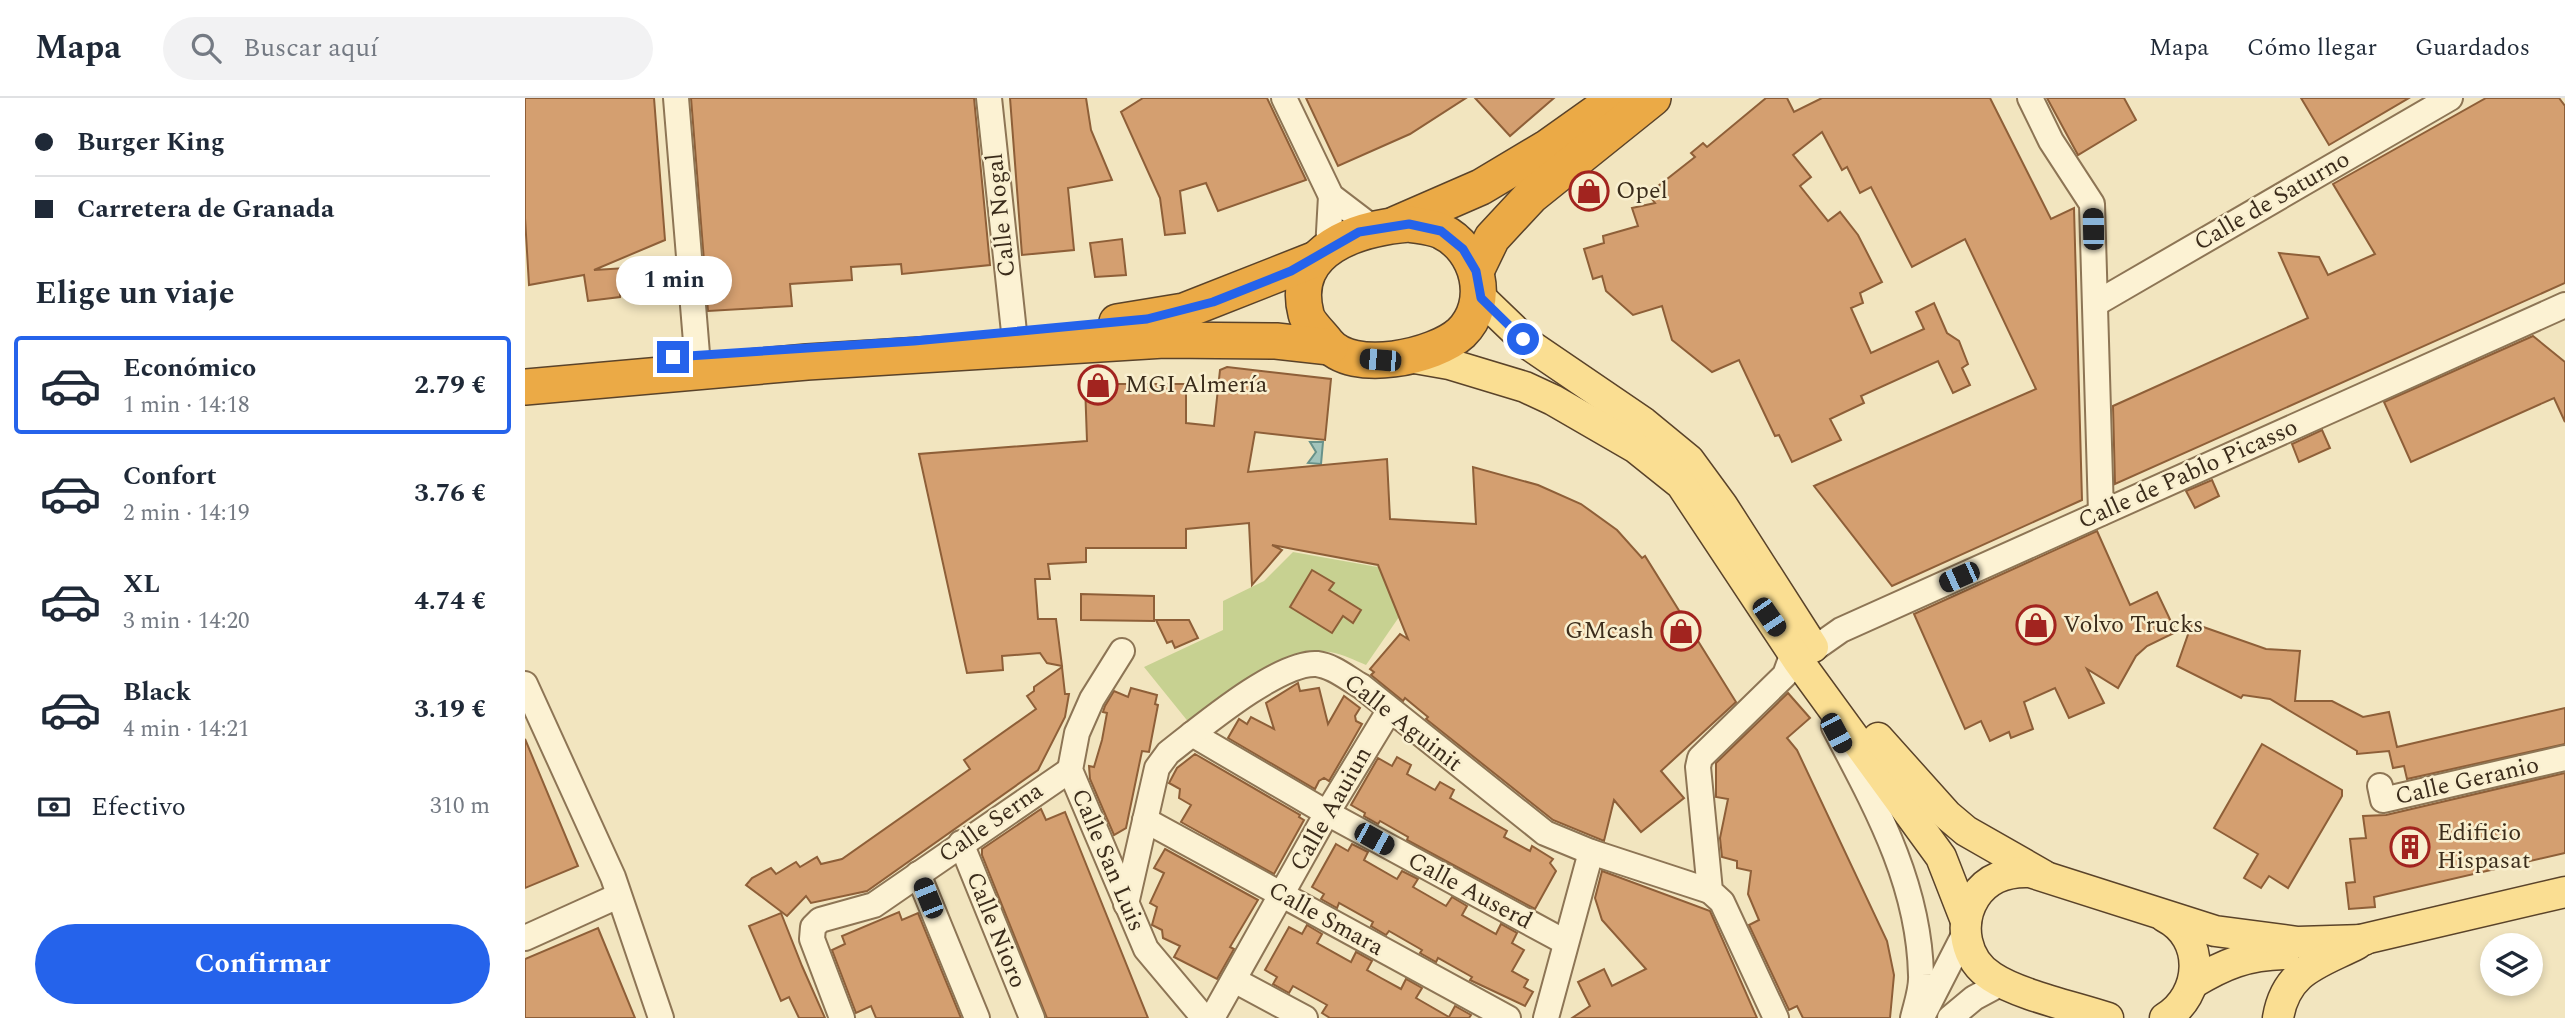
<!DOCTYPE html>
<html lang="es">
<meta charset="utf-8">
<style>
body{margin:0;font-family:Spectral,serif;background:#f2f2f3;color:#1f2937;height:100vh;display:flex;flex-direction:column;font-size:26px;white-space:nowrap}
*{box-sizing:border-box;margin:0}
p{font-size:23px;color:#747a83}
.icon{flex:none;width:38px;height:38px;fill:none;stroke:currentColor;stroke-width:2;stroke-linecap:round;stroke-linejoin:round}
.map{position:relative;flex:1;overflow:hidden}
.side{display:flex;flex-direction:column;background:#fff;width:525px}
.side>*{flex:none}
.guide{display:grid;align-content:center;height:154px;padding:0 35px;background:#fff}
.fabs{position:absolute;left:1955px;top:835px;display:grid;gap:14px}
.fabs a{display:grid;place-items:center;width:63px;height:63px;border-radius:50%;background:#fff;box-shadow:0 4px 10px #0003;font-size:35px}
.end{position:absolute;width:32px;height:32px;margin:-16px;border:9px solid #2563eb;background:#fff;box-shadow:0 0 0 4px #fff}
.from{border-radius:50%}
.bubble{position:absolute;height:49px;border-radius:24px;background:#fff;box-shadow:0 4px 10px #0003;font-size:23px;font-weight:700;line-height:49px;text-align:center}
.car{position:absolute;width:21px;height:42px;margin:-21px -10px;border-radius:9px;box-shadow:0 0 5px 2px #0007;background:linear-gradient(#222 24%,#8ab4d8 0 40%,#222 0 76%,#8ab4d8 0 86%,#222 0)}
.guide b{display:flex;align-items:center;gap:24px;height:66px;font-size:26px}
.guide b+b{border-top:2px solid #e0e1e3}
.guide i{width:18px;height:18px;background:#1f2937}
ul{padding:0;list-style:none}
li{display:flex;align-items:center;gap:21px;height:98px;margin:0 14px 10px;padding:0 21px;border:4px solid transparent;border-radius:7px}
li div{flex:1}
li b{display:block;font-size:26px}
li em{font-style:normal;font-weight:700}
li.on{border-color:#2563eb}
li>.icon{width:63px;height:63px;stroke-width:1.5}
h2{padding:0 35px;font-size:32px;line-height:84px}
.pay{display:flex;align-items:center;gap:18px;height:77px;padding:0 35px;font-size:26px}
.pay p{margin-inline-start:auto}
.action{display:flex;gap:14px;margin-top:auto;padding:14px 35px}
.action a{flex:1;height:80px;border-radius:42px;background:#2563eb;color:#fff;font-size:28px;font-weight:700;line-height:80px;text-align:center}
header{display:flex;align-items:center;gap:42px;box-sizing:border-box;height:98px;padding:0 35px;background:#fff;border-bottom:2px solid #e0e1e3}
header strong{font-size:33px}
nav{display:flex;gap:38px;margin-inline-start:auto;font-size:24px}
.search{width:490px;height:63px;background:#f2f2f3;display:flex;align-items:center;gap:18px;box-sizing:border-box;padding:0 24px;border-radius:38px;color:#747a83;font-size:26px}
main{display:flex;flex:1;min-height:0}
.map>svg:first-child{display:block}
.green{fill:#c7d191}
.water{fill:#a2c4bb;stroke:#68928a;stroke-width:2}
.building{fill:#d49f70;stroke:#8e5f38;stroke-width:2}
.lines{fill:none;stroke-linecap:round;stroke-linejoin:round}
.minor-casing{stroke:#8d7555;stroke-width:28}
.major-casing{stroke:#5a432a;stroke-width:33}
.highway-casing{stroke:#5a432a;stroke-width:38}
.minor{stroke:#fcf2d3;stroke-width:24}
.major{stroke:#fade92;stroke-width:30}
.highway{stroke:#ebaa46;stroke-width:35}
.route{stroke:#2563eb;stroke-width:9}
.labels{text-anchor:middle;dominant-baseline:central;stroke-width:5;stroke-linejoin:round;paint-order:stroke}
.poi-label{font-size:24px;fill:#3b2c1b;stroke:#f9efcf;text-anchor:start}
.street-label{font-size:24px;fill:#3b2c1b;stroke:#f9efcf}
</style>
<header>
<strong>Mapa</strong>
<div class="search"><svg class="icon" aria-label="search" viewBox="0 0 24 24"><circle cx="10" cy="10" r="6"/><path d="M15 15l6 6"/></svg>Buscar aquí</div>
<nav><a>Mapa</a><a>Cómo llegar</a><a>Guardados</a></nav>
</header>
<main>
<section class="side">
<div class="guide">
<b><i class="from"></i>Burger King</b>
<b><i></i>Carretera de Granada</b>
</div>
<h2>Elige un viaje</h2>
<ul>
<li class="on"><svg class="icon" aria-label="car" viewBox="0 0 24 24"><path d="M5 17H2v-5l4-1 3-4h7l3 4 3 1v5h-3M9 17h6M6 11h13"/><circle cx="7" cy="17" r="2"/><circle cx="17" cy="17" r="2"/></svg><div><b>Económico</b><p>1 min · 14:18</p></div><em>2.79 €</em></li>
<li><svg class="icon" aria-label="car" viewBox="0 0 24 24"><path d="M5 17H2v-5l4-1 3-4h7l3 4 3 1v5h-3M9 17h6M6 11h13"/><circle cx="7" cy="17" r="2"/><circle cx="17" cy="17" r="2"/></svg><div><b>Confort</b><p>2 min · 14:19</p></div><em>3.76 €</em></li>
<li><svg class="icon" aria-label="car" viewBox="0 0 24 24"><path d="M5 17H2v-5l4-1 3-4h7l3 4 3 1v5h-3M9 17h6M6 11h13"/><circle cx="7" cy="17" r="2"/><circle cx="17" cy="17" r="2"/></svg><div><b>XL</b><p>3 min · 14:20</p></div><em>4.74 €</em></li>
<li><svg class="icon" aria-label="car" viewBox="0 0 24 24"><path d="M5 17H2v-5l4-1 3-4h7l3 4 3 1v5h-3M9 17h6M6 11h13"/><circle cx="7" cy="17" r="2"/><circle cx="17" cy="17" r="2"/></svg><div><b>Black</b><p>4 min · 14:21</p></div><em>3.19 €</em></li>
</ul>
<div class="pay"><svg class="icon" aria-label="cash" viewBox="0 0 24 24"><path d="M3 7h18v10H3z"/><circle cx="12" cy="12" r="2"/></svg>Efectivo<p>310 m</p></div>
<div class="action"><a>Confirmar</a></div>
</section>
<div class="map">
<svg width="2040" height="920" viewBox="0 0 2040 920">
<rect width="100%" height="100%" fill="#f2e5bf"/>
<path class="green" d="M768,454L858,470L874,519L841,567C829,562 818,556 805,554C753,546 703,597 665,626L619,569L698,532V503L739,483Z"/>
<path class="water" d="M785,344H798L796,366L783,365L791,354Z"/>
<g class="building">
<path d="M0,0H129L140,142L69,172L150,167L152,192L95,196V199L63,203L59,177L4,187L0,120Z"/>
<path d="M166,0H449L465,167L377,176L376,166L326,169L327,182L265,186L267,208L183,213Z"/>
<path d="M485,0H561L566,32L587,82L543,90L549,152L497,157Z"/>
<path d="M618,0H742L781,82L693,113L681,85L655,93L660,135L640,137L635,100L596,14Z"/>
<path d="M781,0H941L885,36L813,68Z"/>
<path d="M950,0H1029L985,38Z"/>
<path d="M1241,0H1262L1269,14L1297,0H1465L1526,121L1549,110L1557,402L1367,488L1289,388L1511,291L1440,141L1387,169L1346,89L1335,95L1322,69L1317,72L1297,34L1268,57L1286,79L1275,88L1303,123L1315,114L1333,137L1357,184L1335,195L1338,205L1326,210L1346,255L1399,231L1391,214L1409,205L1422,235L1434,243L1443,266L1437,270L1445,287L1428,295L1413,263L1336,298L1339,305L1305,321L1316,342L1267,364L1254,337L1250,338L1214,262L1187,274L1147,242L1137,208L1108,217L1081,193L1077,178L1068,181L1059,151L1079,145L1078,138L1113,128L1107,110L1130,105L1123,96L1170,59L1166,55L1178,45L1182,49Z"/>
<path d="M1522,0H1599L1611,22L1553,57Z"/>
<path d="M1776,0H1884L1804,47Z"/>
<path d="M1961,0H2034L2040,8V185L1590,386L1588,308L1783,220L1754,155L1794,159L1803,177L1850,156L1808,86Z"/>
<path d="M597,141L601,177L570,179L565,145Z"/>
<path d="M2008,238L2040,264V324L2029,300L1886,364L1859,304Z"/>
<path d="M702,269L806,281L800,342L730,334L723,374L862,361L865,421L951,426L948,369L1013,387L1056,406L1092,432L1117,460L1120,458L1211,604L1136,673L1159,700L1116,734L1089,702L1079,743L1028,722L901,621L903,619L880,600L878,603L846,577L849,574L845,571L875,536L883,541L853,467L747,447L757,452L727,487L724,425L661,431V450H561V464L523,466L525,481H510L513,521H531L537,568L522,565L515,555L477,558L478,572L442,575L394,356L562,343L560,286H661V325L689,328L695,272Z"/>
<path d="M1797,332L1805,350L1774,364L1767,346Z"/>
<path d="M1687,382L1694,398L1670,410L1661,393Z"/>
<path d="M1572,433L1605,507L1632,494L1651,534L1622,548L1611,558L1593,590L1562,571L1579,605L1544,620L1530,590L1499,604L1508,631L1486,640L1484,634L1465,643L1456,623L1440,631L1389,516Z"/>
<path d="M787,472L809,485L804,492L836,512L828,525L818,518L807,535L765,509Z"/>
<path d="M556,496L629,498V523L556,522Z"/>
<path d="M631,522H664L673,540L650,550L647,543L642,545Z"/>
<path d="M1667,525L1741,551L1775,553L1770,603H1807L1838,619L1864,614L1872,649L2040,610V646L1882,681L1879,668L1868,670L1864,653L1832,656V653L1745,601L1718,597L1716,600L1652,568Z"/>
<path d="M537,569L540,596H544L540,619L513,672L342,793L286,805L281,798L262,818L221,787L227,780L246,770L251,776L271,764L275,769L292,759L296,766L317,761L445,671L439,662L511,611L502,598L509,593V589Z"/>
<path d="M773,585L775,593L794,590L803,626L819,598L835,610L830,618L831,623L837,626L825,647L804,683L799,680L794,683L790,691L703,640L714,621L722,626L726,619L749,631L741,605Z"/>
<path d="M606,590L632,597L630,606L633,607L624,654L617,653L601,730L589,737L565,681L564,668L569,669L577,642L582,615L578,614L580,608L589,593L603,599Z"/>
<path d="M1263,595L1285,620L1262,640L1272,652L1362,843L1369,877L1365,920H1278L1272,908L1264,912L1224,827L1234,822L1223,796L1226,773L1212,770V763L1197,759L1195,740L1203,701L1191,699V665Z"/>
<path d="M0,641L53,768L0,790Z"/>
<path d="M1737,646L1817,692V698L1763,790L1744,778L1736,790L1719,780L1733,756L1689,730Z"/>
<path d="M670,656L775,717L774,719L779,722L749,776L656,724L666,707L654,700L655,691L644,685L652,670Z"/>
<path d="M872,659L886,667L882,676L910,692L915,684L929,692L925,700L982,733L979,739L1005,753L1007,748L1028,761L1025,765L1031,773L1010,811L882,742L883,739L855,723L853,726L839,718L840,715L826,707L853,660L867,668Z"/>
<path d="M2040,675V755L1849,799L1850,809L1824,811L1821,785L1830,784L1825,741L1841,740L1838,718L1861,717Z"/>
<path d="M516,711L521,722L540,714L623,920H522L457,757V751Z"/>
<path d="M811,746L823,753L827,746L843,754L839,762L872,781L877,773L893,781L888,789L921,808L927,799L942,808L937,817L971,836L976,826L992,835L987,845L999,852L987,873L1003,882L999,889L1008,894L1000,908L945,882L947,879L913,860L911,864L895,855L897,852L864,833L861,837L846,828L848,824L814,805L812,810L796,801L799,796L787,789Z"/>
<path d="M640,751L733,802L705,849L709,851L692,881L649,859L655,848L638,840L637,832L627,827L632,809L625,805L639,775L629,770Z"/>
<path d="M1077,773L1185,813L1232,920H1047L1065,908L1053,884L1079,871L1087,888L1121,871L1077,822L1070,800Z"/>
<path d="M374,814L377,822L393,815L436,920H351L346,908L331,915L307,852L320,846L317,838Z"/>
<path d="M256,815L277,868L300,920H274L264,899L256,903L242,870L224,828Z"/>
<path d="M782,827L797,836L792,845L826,864L831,854L847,863L842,872L856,880L876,891L881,881L897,890L891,900L924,919L930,908L946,917L944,920H805L797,915L802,907L768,888L764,895L748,886L752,879L740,872L764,829L777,836Z"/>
<path d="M73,830L110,920H0V861Z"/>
</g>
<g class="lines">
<g class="minor-casing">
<g id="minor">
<path d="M151,0L172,256"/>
<path d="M464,0L489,234"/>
<path d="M759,0L806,98L848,130"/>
<path d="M1505,0L1526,43L1567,106L1576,415"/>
<path d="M803,152L806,98"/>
<path d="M1570,206L1925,0"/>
<path d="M1289,551L1316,532L2040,207"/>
<path d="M597,553L567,601L552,635L545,672L621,851L679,920"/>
<path d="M0,586L88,779L136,920"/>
<path d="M1309,629C1351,709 1394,785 1396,877C1397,891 1391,907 1388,920"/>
<path d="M667,636L802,715L1040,844"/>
<path d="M1855,688L1858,702L2040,660"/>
<path d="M620,722L983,920"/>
<path d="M436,745L507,920"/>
<path d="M393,776L452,920"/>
<path d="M601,806L632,670L643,655C674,631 754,563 792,566C808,568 822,580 836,588L1020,735L1066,754L1185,793"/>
<path d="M0,840L93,798"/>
<path d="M709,882L780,920"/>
<path d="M1397,919L1440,835"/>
<path d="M317,920L287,841L288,829L295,822L349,807L545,672"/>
<path d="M687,920L802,715L864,613"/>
<path d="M1021,920L1066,754"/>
<path d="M1251,920L1197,804L1185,793L1173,669L1175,660L1260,577L1268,555"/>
<path d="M1425,920L1449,900L1477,885"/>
</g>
</g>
<g class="major-casing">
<g id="major">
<path d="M956,200L1006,248L1119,325L1164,362L1197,407L1288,549"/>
<path d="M884,259L924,266L1000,289L1028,302L1111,350L1156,386L1274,564L1416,759L1441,823"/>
<path d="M1353,640L1422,717L1441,733L1518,777"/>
<path d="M1640,819C1681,840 1678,897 1640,920"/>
<path d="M1818,846L2040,794"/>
<path d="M1668,885C1699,866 1722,857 1759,856"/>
<path d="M1583,920C1550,909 1494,897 1467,879C1440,862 1433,826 1450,799C1462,780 1483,773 1505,774L1690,833L1773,844L1839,842"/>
<path d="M1753,920C1761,872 1793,866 1832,846"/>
</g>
</g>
<g class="highway-casing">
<g id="highway">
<path d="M871,126L956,89L1023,49L1092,0"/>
<path d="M884,126C894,128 907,129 916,133C954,151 967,205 936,235C910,259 827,277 802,245C796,237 783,225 781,216C764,150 835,130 884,126Z"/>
<path d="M951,173L967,140L1006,98L1128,0"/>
<path d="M592,224L659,213L791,161"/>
<path d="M0,289L282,264L639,242L751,243L805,249"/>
</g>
</g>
<use href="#minor" class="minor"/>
<use href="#major" class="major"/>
<use href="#highway" class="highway"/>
</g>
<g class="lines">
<path class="route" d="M148,259L389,243L622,221L688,204L766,173L834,134L884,126L916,133L938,151L951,173L956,200L998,241"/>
</g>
<defs>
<g id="shop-ring" transform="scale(2.0125)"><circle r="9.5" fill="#f9efcf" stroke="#a2241f" stroke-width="1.5"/><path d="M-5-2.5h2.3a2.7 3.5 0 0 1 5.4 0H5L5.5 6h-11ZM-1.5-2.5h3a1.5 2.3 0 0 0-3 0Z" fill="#a2241f"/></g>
<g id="building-ring" transform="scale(2.0125)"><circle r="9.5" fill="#f9efcf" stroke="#a2241f" stroke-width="1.5"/><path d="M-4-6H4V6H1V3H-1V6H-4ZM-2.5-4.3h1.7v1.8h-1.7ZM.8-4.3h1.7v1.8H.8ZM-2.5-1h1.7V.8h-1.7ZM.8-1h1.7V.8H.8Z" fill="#a2241f"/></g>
</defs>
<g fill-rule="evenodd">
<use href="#shop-ring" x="1064" y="93"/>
<use href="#shop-ring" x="573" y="287"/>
<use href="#shop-ring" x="1511" y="527"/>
<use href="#shop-ring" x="1156" y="533"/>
<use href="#building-ring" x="1885" y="749"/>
</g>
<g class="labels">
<g class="poi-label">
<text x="1091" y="93">Opel</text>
<text x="600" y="287">MGI Almería</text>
<text x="1538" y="527">Volvo Trucks</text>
<text x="1129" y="533" text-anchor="end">GMcash</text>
<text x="1912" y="735">Edificio<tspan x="1912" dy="28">Hispasat</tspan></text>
</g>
<g class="street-label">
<text transform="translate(1747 103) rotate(-30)">Calle de Saturno</text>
<text transform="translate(476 117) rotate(-96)">Calle Nogal</text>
<text transform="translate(1663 376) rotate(-24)">Calle de Pablo Picasso</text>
<text transform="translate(878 625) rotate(38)">Calle Aguinit</text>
<text transform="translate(1942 683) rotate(-13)">Calle Geranio</text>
<text transform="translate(806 711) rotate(-60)">Calle Aauiun</text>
<text transform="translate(466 725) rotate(-35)">Calle Serna</text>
<text transform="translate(583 762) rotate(67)">Calle San Luis</text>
<text transform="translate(945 793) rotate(28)">Calle Auserd</text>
<text transform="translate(801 821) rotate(29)">Calle Smara</text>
<text transform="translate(471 832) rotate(68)">Calle Nioro</text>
</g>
</g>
</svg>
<div class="fabs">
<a><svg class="icon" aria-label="layers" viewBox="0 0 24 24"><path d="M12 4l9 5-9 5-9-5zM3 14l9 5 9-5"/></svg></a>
</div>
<i class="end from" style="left:998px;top:241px"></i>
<i class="end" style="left:148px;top:259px"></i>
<div class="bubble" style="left:91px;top:158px;width:116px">1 min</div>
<i class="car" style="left:1568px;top:131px;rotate:359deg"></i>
<i class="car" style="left:855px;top:262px;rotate:275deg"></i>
<i class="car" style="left:1434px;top:479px;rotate:246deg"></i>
<i class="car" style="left:1244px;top:519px;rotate:146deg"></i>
<i class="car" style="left:1311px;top:635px;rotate:152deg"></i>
<i class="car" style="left:849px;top:741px;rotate:119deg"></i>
<i class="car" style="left:403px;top:800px;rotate:338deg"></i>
</div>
</main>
